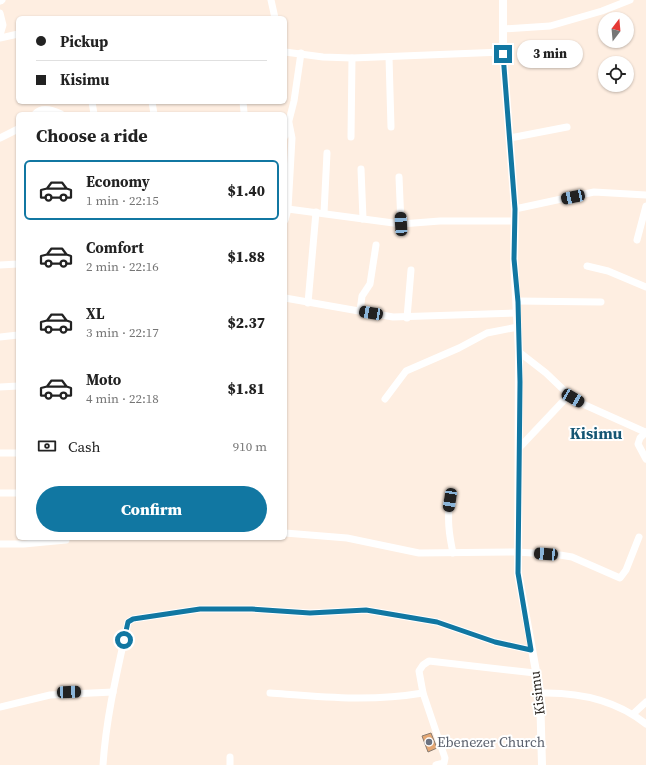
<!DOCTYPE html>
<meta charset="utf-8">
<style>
body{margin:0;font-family:"Source Serif 4",serif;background:#f2f2f2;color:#222;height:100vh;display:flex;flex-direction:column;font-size:15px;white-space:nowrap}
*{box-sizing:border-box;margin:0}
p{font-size:13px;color:#767676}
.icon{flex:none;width:22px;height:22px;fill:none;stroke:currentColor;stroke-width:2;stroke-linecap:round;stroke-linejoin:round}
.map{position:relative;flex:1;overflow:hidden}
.details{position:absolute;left:16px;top:112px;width:271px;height:428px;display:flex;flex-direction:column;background:#fff;border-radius:6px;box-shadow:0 1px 3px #0004}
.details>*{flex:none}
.hud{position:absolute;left:16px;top:16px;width:271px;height:88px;border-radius:6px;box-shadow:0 1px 3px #0004;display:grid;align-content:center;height:88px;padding:0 20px;background:#fff}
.needle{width:26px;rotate:16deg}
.buttons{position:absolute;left:598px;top:12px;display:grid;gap:8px}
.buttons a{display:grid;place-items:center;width:36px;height:36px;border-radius:50%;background:#fff;box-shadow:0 1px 3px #0004;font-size:20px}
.end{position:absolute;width:18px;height:18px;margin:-9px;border:5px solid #1177a2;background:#fff;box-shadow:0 0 0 2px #fff}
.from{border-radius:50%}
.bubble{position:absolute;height:28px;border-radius:14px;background:#fff;box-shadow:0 1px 3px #0004;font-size:13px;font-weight:800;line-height:28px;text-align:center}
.car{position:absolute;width:12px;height:24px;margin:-12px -6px;border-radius:5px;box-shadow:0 0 3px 1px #0007;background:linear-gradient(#222 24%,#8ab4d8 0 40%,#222 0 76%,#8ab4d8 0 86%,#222 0)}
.hud b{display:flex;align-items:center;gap:14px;height:38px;font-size:15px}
.hud b+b{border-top:1px solid #e0e0e0}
.hud i{width:10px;height:10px;background:#222}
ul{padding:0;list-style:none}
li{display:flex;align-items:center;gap:12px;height:60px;margin:0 8px 6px;padding:0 12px;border:2px solid transparent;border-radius:6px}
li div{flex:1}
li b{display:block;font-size:15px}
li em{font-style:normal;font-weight:800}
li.selected{border-color:#1177a2}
li>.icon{width:36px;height:36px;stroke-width:1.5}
h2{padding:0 20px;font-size:18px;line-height:48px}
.pay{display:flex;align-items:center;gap:10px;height:44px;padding:0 20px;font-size:15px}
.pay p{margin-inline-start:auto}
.action{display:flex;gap:8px;margin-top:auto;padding:8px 20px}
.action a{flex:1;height:46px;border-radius:24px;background:#1177a2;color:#fff;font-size:16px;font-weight:800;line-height:46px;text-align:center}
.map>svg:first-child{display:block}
.building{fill:#e4a774;stroke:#8a7c70}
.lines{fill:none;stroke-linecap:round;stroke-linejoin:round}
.minor{stroke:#fff;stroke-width:7}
.tertiary{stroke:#fff;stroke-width:8}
.route{stroke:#1177a2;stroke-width:5}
.worship-dot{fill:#6b7280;stroke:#fff;stroke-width:1.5}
.labels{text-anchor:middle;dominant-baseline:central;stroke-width:4;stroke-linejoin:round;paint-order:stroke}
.street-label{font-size:14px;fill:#2b2621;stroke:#fff}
.worship-label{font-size:14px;fill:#5b616d;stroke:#fff;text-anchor:start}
.quarter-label{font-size:16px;font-weight:bold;fill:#145573;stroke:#fff}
</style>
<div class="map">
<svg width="646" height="765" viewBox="0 0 646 765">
<rect width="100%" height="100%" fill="#feeee1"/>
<path class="building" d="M431,733L437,748L428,752L422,736Z"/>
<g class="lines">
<g class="minor">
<path d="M271,0L275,18"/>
<path d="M0,1L2,0"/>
<path d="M0,13L3,25L0,35"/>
<path d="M503,29L550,26L602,11L630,0"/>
<path d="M0,38L18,34"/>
<path d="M285,52L323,57L352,58L503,52"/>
<path d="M389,57L391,127"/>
<path d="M92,102L94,114"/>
<path d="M152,102L154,114"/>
<path d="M243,102L244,112"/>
<path d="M35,114C42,106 53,110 61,114"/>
<path d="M285,136L294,101L301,53"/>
<path d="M351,137L352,58"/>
<path d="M0,138L18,129"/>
<path d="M510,138L567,127"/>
<path d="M361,169L363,219"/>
<path d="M399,177L401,224"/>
<path d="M288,209L401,224L440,221H515"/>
<path d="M515,209L594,192L646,195"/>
<path d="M324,213L327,153"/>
<path d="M285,220L288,209L292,138L289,123"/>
<path d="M637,240L646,206"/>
<path d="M0,265L18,264"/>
<path d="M587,266L608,271L646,287"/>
<path d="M285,298L393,317L517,313"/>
<path d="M517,301L601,302"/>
<path d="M308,303L316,212"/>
<path d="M360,311L362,296L370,284L376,245"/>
<path d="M407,318L411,270"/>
<path d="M0,337L18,335"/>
<path d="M519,352L546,373L569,395L585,405L645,432"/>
<path d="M0,387L18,386"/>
<path d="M385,399L406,371L459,348L487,333L518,327"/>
<path d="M646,432L640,438L638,444L646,459"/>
<path d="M519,448L569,395"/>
<path d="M0,453H18"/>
<path d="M0,493H18"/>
<path d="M450,500C447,519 449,534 453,553"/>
<path d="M285,533L347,538L419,553L518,552L560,555L572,557L620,578L626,570L639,537"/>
<path d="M0,544H24L66,540"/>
<path d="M270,693C324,697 369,702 423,693"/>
<path d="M540,693C577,692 616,700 646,724"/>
<path d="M0,707L50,695L113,692"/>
<path d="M633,714L646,702"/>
<path d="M230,757V765"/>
<path d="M103,765C106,718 117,672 127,627L128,622L133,619L200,609H252L310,613L366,610L437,622L495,642L531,650"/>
<path d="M436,765L444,763L445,758L423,693L419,671L423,665L429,661L535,673"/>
</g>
<path class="tertiary" d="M503,0V54L515,209L514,259L519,352L518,573L540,693L542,765"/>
</g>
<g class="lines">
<path class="route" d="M124,640L128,622L133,619L200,609H252L310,613L366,610L437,622L495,642L531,650L518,573L520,382L518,302L514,259L515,209L503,54"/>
</g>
<circle class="worship-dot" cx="429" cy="742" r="4"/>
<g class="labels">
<g class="street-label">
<text transform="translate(537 693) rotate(-97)">Kisimu</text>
</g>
<g class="worship-label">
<text x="437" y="742">Ebenezer Church</text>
</g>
<g class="quarter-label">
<text x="596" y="433">Kisimu</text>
</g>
</g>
</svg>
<div class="buttons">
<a><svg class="needle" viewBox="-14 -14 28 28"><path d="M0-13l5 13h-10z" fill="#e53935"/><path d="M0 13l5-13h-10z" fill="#767676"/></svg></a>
<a><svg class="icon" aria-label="locate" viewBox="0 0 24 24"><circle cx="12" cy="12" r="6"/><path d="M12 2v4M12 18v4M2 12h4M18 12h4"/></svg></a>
</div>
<i class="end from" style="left:124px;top:640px"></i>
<i class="end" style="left:503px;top:54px"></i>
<div class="bubble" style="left:517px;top:40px;width:66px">3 min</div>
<i class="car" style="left:573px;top:197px;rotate:258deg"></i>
<i class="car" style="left:401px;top:224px;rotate:357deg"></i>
<i class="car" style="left:371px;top:313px;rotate:280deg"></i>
<i class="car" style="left:573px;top:398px;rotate:120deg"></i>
<i class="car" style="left:450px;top:500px;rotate:189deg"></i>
<i class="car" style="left:546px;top:554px;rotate:274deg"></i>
<i class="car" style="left:69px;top:692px;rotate:88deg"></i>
<div class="hud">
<b><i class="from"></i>Pickup</b>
<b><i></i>Kisimu</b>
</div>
<section class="details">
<h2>Choose a ride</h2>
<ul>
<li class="selected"><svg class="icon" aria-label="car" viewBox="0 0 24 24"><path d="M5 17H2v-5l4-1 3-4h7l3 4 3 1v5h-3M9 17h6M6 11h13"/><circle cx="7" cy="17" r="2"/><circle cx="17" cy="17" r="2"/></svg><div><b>Economy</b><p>1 min · 22:15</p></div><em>$1.40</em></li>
<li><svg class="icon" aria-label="car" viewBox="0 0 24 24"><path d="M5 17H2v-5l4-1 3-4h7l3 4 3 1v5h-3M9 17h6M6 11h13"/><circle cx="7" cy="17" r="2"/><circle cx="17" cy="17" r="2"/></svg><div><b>Comfort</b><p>2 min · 22:16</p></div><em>$1.88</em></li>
<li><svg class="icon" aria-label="car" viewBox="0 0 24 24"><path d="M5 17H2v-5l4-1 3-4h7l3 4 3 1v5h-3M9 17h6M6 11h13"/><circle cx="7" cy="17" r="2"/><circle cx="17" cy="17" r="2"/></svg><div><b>XL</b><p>3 min · 22:17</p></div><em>$2.37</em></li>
<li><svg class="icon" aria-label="car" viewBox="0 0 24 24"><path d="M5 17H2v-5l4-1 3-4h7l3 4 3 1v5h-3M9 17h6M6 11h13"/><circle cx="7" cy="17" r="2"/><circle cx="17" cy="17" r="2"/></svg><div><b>Moto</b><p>4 min · 22:18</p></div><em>$1.81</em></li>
</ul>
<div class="pay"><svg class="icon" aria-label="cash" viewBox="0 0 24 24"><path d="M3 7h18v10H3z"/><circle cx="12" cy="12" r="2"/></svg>Cash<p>910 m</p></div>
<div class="action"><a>Confirm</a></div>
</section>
</div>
